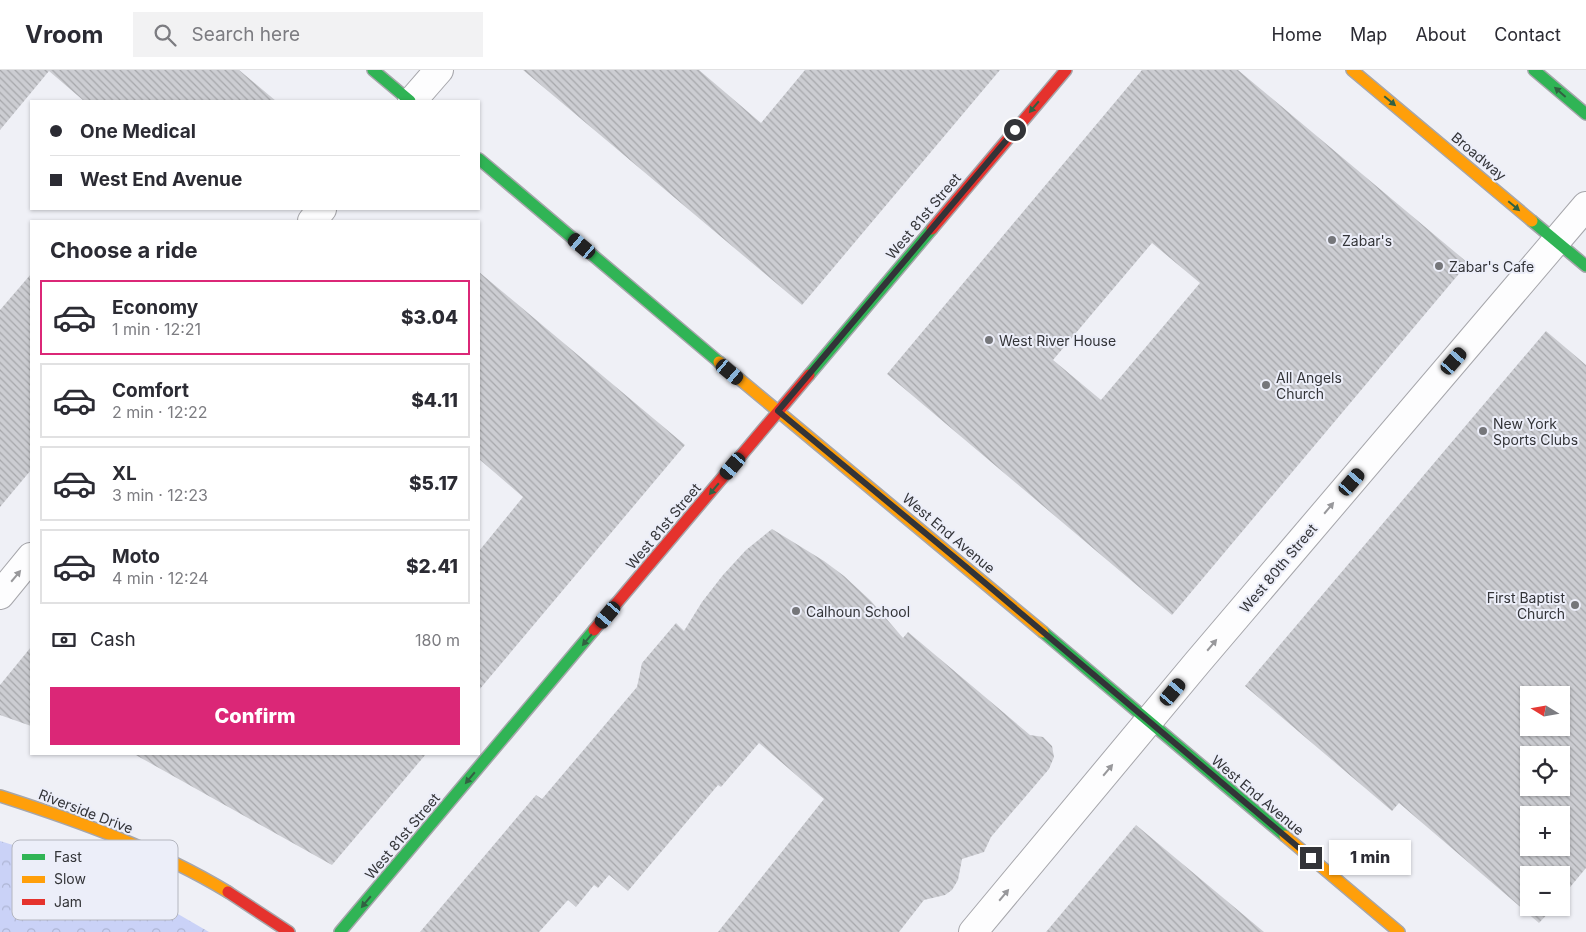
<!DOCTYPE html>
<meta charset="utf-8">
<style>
body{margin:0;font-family:Inter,sans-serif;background:#f2f2f3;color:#2b2b33;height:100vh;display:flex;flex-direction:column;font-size:19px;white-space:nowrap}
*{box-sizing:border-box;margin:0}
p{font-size:16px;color:#7c7c81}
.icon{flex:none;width:28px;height:28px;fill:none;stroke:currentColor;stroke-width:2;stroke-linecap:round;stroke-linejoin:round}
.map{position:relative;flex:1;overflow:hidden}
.details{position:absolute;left:30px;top:150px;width:450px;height:535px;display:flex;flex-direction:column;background:#fff;border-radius:0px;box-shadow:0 1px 4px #0004}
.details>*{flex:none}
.guide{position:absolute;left:30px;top:30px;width:450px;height:110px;border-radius:0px;box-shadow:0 1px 4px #0004;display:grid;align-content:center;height:110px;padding:0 20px;background:#fff}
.needle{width:32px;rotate:281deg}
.controls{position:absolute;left:1520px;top:616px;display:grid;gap:10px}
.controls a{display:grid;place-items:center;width:50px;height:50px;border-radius:0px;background:#fff;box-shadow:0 1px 4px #0004;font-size:25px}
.end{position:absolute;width:22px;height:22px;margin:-11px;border:6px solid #333438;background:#fff;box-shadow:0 0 0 2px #fff}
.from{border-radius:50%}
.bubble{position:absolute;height:35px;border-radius:0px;background:#fff;box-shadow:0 1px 4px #0004;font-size:16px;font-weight:800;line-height:35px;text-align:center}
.car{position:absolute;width:15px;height:30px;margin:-15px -8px;border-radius:6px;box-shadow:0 0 4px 1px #0007;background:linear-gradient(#222 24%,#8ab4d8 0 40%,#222 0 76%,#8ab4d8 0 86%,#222 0)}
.guide b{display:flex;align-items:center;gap:18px;height:48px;font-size:19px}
.guide b+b{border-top:1px solid #e1e1e2}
.guide i{width:12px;height:12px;background:#2b2b33}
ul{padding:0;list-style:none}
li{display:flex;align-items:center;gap:15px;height:75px;margin:0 10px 8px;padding:0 10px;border:2px solid #e1e1e2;border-radius:0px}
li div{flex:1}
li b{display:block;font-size:19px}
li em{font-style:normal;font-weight:800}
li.active{border-color:#db2777}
li>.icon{width:45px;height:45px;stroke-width:1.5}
h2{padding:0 20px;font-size:22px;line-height:60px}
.pay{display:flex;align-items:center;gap:12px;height:55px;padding:0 20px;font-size:19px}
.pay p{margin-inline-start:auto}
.cta{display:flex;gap:10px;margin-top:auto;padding:10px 20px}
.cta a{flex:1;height:58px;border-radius:0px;background:#db2777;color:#fff;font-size:20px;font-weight:800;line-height:58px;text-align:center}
header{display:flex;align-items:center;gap:30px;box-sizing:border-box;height:70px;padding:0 25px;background:#fff;border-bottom:1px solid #e1e1e2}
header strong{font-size:24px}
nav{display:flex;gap:28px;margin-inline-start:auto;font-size:18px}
.search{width:350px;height:45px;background:#f2f2f3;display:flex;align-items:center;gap:12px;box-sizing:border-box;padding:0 18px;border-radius:0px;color:#7c7c81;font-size:19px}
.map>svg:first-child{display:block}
.park{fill:url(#park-crowns)}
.building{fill:url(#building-back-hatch);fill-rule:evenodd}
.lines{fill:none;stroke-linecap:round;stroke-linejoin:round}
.street-casing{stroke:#a6a6ab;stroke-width:30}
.fast-casing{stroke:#a6a6ab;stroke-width:14}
.slow-casing{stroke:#a6a6ab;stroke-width:14}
.jam-casing{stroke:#a6a6ab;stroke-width:14}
.street{stroke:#fdfdfe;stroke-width:28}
.fast{stroke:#30b455;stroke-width:11}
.slow{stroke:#ff9f0a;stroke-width:11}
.jam{stroke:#e5322d;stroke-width:11}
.oneway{fill:#326142}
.oneway2{fill:#98989b}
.route{stroke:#333438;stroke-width:6}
.poi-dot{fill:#75767a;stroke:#eceef9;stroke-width:2}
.labels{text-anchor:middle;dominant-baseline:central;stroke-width:4;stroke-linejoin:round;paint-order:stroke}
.street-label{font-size:14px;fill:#333438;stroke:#eceef9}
.poi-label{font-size:14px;fill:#333438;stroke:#eceef9;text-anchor:start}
.key{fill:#eceef9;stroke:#b4b6bf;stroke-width:1}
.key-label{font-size:14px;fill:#333438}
</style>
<header>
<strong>Vroom</strong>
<div class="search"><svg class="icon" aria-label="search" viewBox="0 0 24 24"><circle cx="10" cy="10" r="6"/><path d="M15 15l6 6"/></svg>Search here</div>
<nav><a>Home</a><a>Map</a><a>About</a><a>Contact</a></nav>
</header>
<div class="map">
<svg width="1586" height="862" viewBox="0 0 1586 862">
<defs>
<pattern id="park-crowns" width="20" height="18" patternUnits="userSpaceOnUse" patternTransform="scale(1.25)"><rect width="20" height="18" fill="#cad2f7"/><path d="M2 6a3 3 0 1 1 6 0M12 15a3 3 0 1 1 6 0" fill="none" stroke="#aeb5d4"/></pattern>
<pattern id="building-back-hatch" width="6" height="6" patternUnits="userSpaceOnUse" patternTransform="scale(1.25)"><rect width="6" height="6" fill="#cccdd2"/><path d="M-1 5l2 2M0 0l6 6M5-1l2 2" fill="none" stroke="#a6a7ab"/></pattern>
</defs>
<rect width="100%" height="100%" fill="#eff0f6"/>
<path class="park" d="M0,771L71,793L159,833L209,862H0Z"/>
<g class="building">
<path d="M0,0H239L276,31H84L49,1L0,60Z"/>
<path d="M523,0H699L761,53L805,0H1000L802,235Z"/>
<path d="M1142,0H1238L1468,193L1172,545L887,304ZM1152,173L1200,213L1101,330L1053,290Z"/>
<path d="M479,202L685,375L479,620V481L523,427L479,389Z"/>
<path d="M31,204V400L0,437V240Z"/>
<path d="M1546,261L1586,295V798L1561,828V805H1529V838H1553L1539,853L1399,733L1392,741L1245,616ZM1529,625H1561V658H1529ZM1529,685H1561V718H1529ZM1529,745H1561V778H1529Z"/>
<path d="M772,459L824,491L844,506L871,531L903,568L908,562L1030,665L1043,667L1052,676L1054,687L1049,699L991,767L984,782L962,789L958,810L952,820L945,825L924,830L899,862H718L824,729L759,673L721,717L718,715L628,821L609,805L598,818L594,815L576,837L568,830L539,862H420L536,725L542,729L637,617L642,593L676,553L684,561L702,532L723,505L746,480Z"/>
<path d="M31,577V656L0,645V615Z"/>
<path d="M134,684H426L332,795Z"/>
<path d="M1136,755L1264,862H1046Z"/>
</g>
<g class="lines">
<g class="street-casing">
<g id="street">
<path d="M412,31L439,0"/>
<path d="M312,151L322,139"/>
<path d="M0,525L31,487"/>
<path d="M973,862L1197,593L1586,136"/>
</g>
</g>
<g class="fast-casing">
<g id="fast">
<path d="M373,0L410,31"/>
<path d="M1534,0L1586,44"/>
<path d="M479,89L719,292"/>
<path d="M1532,151L1586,196"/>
<path d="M809,305L932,159"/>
<path d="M1043,562L1285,766"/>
<path d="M340,862L594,560"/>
</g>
</g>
<g class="slow-casing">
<g id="slow">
<path d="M1352,0L1532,151"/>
<path d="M719,292L1043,562"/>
<path d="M0,726C78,751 157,779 228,822"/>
<path d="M1285,766L1399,862"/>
</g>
</g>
<g class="jam-casing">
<g id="jam">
<path d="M932,159L1066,0"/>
<path d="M594,560L809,305"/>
<path d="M228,822L289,862"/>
</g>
</g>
<use href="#street" class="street"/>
<use href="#fast" class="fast"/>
<use href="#slow" class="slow"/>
<use href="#jam" class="jam"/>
</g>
<defs><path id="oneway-solid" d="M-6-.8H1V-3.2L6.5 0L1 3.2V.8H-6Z" transform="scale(1.25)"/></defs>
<g class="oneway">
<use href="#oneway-solid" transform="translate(1560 22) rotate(-139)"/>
<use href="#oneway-solid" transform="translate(1390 31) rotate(40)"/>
<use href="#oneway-solid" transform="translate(1034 37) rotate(130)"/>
<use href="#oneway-solid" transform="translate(1514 136) rotate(40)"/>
<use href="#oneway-solid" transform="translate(714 419) rotate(130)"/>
<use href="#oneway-solid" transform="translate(587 570) rotate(130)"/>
<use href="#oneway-solid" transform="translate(470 708) rotate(130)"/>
<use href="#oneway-solid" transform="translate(366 832) rotate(130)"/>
</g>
<g class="oneway2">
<use href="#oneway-solid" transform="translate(1329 438) rotate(-50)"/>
<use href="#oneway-solid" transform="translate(16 506) rotate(-50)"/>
<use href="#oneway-solid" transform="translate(1212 575) rotate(-50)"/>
<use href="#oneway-solid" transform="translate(1108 700) rotate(-50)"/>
<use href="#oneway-solid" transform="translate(1004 825) rotate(-50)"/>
</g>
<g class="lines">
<path class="route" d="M1015,60L778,341L959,491L1311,788"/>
</g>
<g class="poi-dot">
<circle cx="1332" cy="170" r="5"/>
<circle cx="1439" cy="196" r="5"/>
<circle cx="989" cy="270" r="5"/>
<circle cx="1266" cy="315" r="5"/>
<circle cx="1483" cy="361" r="5"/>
<circle cx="1575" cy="535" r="5"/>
<circle cx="796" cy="541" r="5"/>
</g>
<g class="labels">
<g class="street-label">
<text transform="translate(1479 86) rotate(40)">Broadway</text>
<text transform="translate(923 146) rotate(-50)">West 81st Street</text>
<text transform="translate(663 456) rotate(-50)">West 81st Street</text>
<text transform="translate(949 463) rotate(40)">West End Avenue</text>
<text transform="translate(1278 498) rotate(-50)">West 80th Street</text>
<text transform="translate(1258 725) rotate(40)">West End Avenue</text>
<text transform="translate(86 741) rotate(21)">Riverside Drive</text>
<text transform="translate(402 766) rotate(-50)">West 81st Street</text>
</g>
<g class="poi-label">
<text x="1342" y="170">Zabar's</text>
<text x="1449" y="196">Zabar's Cafe</text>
<text x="999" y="270">West River House</text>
<text x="1276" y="307">All Angels<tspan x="1276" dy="16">Church</tspan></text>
<text x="1493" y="353">New York<tspan x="1493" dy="16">Sports Clubs</tspan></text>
<text x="1565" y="527" text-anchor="end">First Baptist<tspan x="1565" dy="16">Church</tspan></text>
<text x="806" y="541">Calhoun School</text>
</g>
</g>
<rect x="12" y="770" width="166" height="80" rx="8" class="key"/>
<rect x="22" y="784" width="23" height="6" fill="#30b455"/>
<rect x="22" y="806" width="23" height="7" fill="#ff9f0a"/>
<rect x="22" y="829" width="23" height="6" fill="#e5322d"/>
<g class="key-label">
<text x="54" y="792">Fast</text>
<text x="54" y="814">Slow</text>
<text x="54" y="837">Jam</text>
</g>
</svg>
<div class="controls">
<a><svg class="needle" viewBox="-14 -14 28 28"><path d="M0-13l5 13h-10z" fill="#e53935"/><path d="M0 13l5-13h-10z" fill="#7c7c81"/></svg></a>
<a><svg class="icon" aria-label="locate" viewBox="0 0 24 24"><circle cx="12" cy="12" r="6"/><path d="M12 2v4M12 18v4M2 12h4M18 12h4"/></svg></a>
<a>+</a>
<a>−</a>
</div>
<i class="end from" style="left:1015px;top:60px"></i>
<i class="end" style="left:1311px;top:788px"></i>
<div class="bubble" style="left:1329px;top:770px;width:82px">1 min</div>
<i class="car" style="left:582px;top:176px;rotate:310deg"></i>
<i class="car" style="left:1454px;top:291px;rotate:41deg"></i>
<i class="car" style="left:730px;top:302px;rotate:130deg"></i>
<i class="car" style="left:733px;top:396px;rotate:220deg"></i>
<i class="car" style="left:1352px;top:412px;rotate:41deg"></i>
<i class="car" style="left:608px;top:545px;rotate:220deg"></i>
<i class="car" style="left:1173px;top:622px;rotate:40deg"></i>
<div class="guide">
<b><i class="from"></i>One Medical</b>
<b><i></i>West End Avenue</b>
</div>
<section class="details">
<h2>Choose a ride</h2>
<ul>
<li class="active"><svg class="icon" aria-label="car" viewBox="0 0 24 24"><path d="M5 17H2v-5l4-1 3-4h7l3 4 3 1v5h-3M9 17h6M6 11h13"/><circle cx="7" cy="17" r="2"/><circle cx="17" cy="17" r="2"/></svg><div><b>Economy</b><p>1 min · 12:21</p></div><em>$3.04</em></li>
<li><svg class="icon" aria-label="car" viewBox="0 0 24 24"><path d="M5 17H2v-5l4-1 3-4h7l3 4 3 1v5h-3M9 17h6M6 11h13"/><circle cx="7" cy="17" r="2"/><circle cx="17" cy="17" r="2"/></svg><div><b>Comfort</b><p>2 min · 12:22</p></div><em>$4.11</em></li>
<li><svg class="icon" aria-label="car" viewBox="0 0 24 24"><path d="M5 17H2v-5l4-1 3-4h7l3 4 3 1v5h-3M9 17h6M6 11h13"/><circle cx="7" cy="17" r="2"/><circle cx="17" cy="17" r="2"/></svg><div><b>XL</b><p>3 min · 12:23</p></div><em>$5.17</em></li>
<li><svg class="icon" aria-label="car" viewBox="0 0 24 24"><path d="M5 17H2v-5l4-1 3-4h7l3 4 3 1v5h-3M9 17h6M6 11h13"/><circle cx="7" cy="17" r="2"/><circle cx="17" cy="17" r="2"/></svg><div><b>Moto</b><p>4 min · 12:24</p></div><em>$2.41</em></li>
</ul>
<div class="pay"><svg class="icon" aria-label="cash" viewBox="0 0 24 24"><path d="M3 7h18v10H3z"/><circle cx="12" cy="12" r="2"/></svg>Cash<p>180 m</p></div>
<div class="cta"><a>Confirm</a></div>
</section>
</div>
